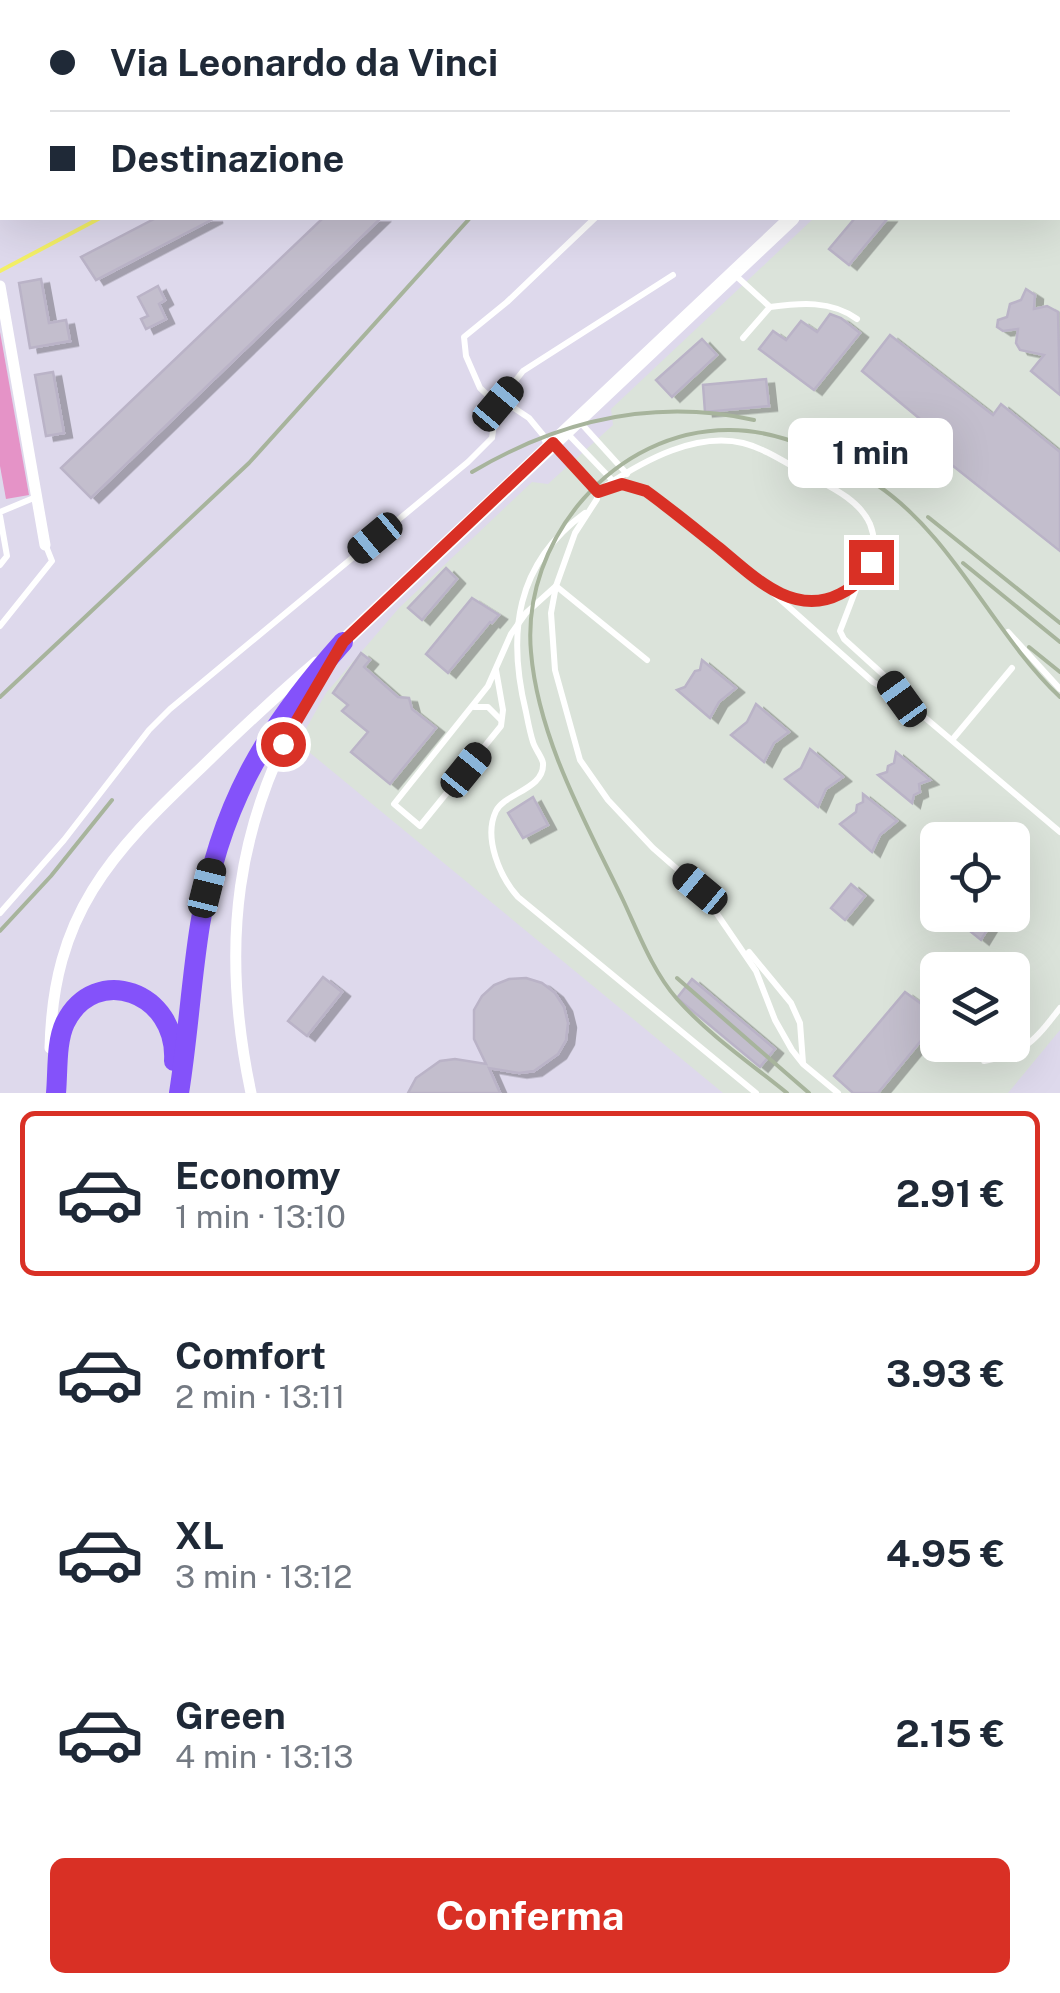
<!DOCTYPE html>
<html lang="it">
<meta charset="utf-8">
<style>
body{margin:0;font-family:"Public Sans",sans-serif;background:#f6f6f7;color:#1f2937;height:100vh;display:flex;flex-direction:column;font-size:38px;white-space:nowrap}
*{box-sizing:border-box;margin:0}
p{font-size:32px;color:#747a83}
.icon{flex:none;width:55px;height:55px;fill:none;stroke:currentColor;stroke-width:2;stroke-linecap:round;stroke-linejoin:round}
.map{position:relative;height:1093px;overflow:hidden}
.sheet{display:flex;flex-direction:column;background:#fff;flex:1}
.sheet>*{flex:none}
.banner{position:absolute;left:0px;top:0px;width:1060px;height:220px;box-shadow:0 10px 40px #0002;display:grid;align-content:center;height:220px;padding:0 50px;background:#fff}
.fabs{position:absolute;left:920px;top:822px;display:grid;gap:20px}
.fabs a{display:grid;place-items:center;width:110px;height:110px;border-radius:15px;background:#fff;box-shadow:0 10px 40px #0002;font-size:50px}
.end{position:absolute;width:45px;height:45px;margin:-22px;border:12px solid #d93025;background:#fff;box-shadow:0 0 0 5px #fff}
.from{border-radius:50%}
.bubble{position:absolute;height:70px;border-radius:15px;background:#fff;box-shadow:0 10px 40px #0002;font-size:32px;font-weight:700;line-height:70px;text-align:center}
.car{position:absolute;width:30px;height:60px;margin:-30px -15px;border-radius:12px;box-shadow:0 0 8px 2px #0007;background:linear-gradient(#222 24%,#8ab4d8 0 40%,#222 0 76%,#8ab4d8 0 86%,#222 0)}
.banner b{display:flex;align-items:center;gap:35px;height:95px;font-size:38px}
.banner b+b{border-top:2px solid #e0e1e3}
.banner i{width:25px;height:25px;background:#1f2937}
ul{padding:18px 0 0;list-style:none}
li{display:flex;align-items:center;gap:30px;height:165px;margin:0 20px 15px;padding:0 30px;border:5px solid transparent;border-radius:15px}
li div{flex:1}
li b{display:block;font-size:38px}
li em{font-style:normal;font-weight:700}
li.selected{border-color:#d93025}
li>.icon{width:90px;height:90px;stroke-width:1.5}
.button{display:flex;gap:20px;margin-top:auto;padding:20px 50px}
.button a{flex:1;height:115px;border-radius:15px;background:#d93025;color:#fff;font-size:40px;font-weight:700;line-height:115px;text-align:center}
.map>svg:first-child{display:block}
.industrial{fill:#dbe3da;fill-rule:evenodd}
.green{fill:#e593c7}
.lines{fill:none;stroke-linecap:round;stroke-linejoin:round}
.stream{stroke:#f3ef66;stroke-width:4}
.building{fill:#c3becd;stroke:#bab3c7;stroke-width:2.5;filter:url(#shadow)}
.service{stroke:#fff;stroke-width:6}
.minor{stroke:#fff;stroke-width:11}
.secondary{stroke:#fff;stroke-width:15}
.trunk{stroke:#8452fa;stroke-width:20}
.rail{stroke:#a7b49c;stroke-width:4}
.route{stroke:#d93025;stroke-width:12}
</style>
<div class="map">
<svg width="1060" height="1093" viewBox="0 0 1060 1093">
<defs>
<filter id="shadow"><feDropShadow dx="8" dy="4.5" stdDeviation="0" flood-color="#0004"/></filter>
</defs>
<rect width="100%" height="100%" fill="#ded9ec"/>
<path class="industrial" d="M1044,0H1060V1030L1008,1093H723L298,743L326,693L399,608L532,482L548,484L613,425L611,409L814,218H1058V2H1041ZM938,840H1012V915H938ZM938,970H1012V1045H938Z"/>
<path class="green" d="M0,332L29,495L6,499L0,466Z"/>
<g class="lines">
<g class="stream">
<path d="M302,2L316,0"/>
<path d="M507,2L512,0"/>
<path d="M0,271L100,218"/>
</g>
</g>
<g class="building">
<path d="M156,218H215L96,280L81,257Z"/>
<path d="M323,218H381L91,498L61,468Z"/>
<path d="M855,218H888L849,265L829,249Z"/>
<path d="M41,279L49,323L66,320L70,341L30,348L19,283Z"/>
<path d="M158,286L165,300L159,304L166,319L146,329L141,319L148,316L138,297Z"/>
<path d="M1026,289L1035,295L1034,309L1047,306L1058,312L1060,395L1031,371L1044,355L1020,350L1016,343L1018,329L1003,331L997,327L998,320L1007,317L1010,304L1021,300Z"/>
<path d="M830,314L841,318L860,333L814,390L759,349L773,331L786,340L801,321L817,332Z"/>
<path d="M890,335L993,415L1001,404L1060,452V551L928,446L937,433L862,371Z"/>
<path d="M702,339L717,355L672,397L656,380Z"/>
<path d="M53,372L64,433L46,436L35,375Z"/>
<path d="M766,379L769,406L705,412L703,385Z"/>
<path d="M446,568L457,579L422,620L408,608Z"/>
<path d="M472,598L499,615L492,623L490,622L448,673L426,654Z"/>
<path d="M361,653L370,660L364,667L398,697L409,698L412,709L436,728L390,784L351,752L368,732L342,711L348,705L333,693Z"/>
<path d="M702,660L736,688L719,702L710,718L677,690L685,687L695,671L700,670Z"/>
<path d="M756,704L789,732L774,743L764,762L731,735L747,722Z"/>
<path d="M810,749L843,777L826,789L818,807L785,779L801,768Z"/>
<path d="M896,752L930,780L919,784L920,792L914,795L912,803L878,775L887,772L888,766L894,763Z"/>
<path d="M863,794L897,821L880,835L872,852L840,824L856,812L857,805L863,802Z"/>
<path d="M533,797L548,825L523,838L508,813Z"/>
<path d="M851,884L865,896L845,920L831,908Z"/>
<path d="M950,915H1003L990,925L981,940Z"/>
<path d="M323,977L342,992L307,1036L288,1021Z"/>
<path d="M526,978L542,983L555,993L564,1007L568,1023L566,1040L558,1054L534,1071L519,1073L489,1068L500,1093H408L416,1078L440,1061L455,1059L486,1064L474,1039V1010L482,996L494,985L509,979Z"/>
<path d="M692,979L775,1049L760,1067L677,998Z"/>
<path d="M905,992L938,1016V1020L878,1093H853L834,1076Z"/>
</g>
<g class="lines">
<g class="service">
<path d="M734,274L770,307"/>
<path d="M743,338L770,307C800,303 831,300 857,319"/>
<path d="M579,421L627,474"/>
<path d="M566,432L613,481"/>
<path d="M554,445L598,491L597,499L575,533L556,586L551,613L555,670L580,760L608,800L653,848L700,889L756,971L775,1020L792,1050L803,1064L838,1093"/>
<path d="M547,446L543,435L529,418L514,408L497,404L480,388L466,356L464,337L507,302L595,218"/>
<path d="M607,485C645,460 696,432 743,443C767,449 790,466 812,477C833,488 860,501 870,524C886,564 850,601 811,602C798,603 786,597 775,591"/>
<path d="M598,491L623,484L646,491L764,585L873,682L903,699L1060,832"/>
<path d="M0,512L36,497"/>
<path d="M585,513C515,564 507,634 526,712C528,722 530,733 533,742C535,749 542,757 543,763C545,789 505,793 496,811C483,838 500,877 518,897L756,1093"/>
<path d="M0,516L7,556L0,565"/>
<path d="M858,584L840,631L844,639L887,678L899,694"/>
<path d="M0,626L52,561L46,546"/>
<path d="M1008,632L1060,689"/>
<path d="M496,670L503,710L501,726L420,826L394,804L488,686L511,634L526,613L556,586L647,660"/>
<path d="M474,707H488L501,720"/>
<path d="M952,740L1012,668"/>
<path d="M0,913L64,840L149,730L170,709L468,462L492,438L497,404L523,371L673,275"/>
<path d="M749,952L791,1003L800,1023L803,1063"/>
<path d="M984,1061C1025,1054 1036,1039 1060,1008"/>
</g>
<g class="minor">
<path d="M0,286L45,545"/>
<path d="M50,1048C53,914 110,854 202,767C239,731 276,696 316,662"/>
<path d="M251,1093C220,947 234,822 311,693"/>
</g>
<g class="secondary">
<path d="M1019,2L1021,0"/>
<path d="M343,642L792,218"/>
</g>
<g class="trunk">
<path d="M56,1093C58,1071 56,1042 65,1023C95,962 178,992 174,1061"/>
<path d="M179,1093C188,1037 191,981 200,925C219,807 265,729 343,642"/>
</g>
<g class="rail">
<path d="M632,2L633,0"/>
<path d="M1058,38H1060"/>
<path d="M472,472C560,420 653,398 754,420"/>
<path d="M928,517L1060,623"/>
<path d="M963,563L1060,642"/>
<path d="M1029,647L1060,672"/>
<path d="M0,697L249,463L470,218"/>
<path d="M0,931L51,876L112,800"/>
<path d="M677,978L809,1093"/>
<path d="M787,1093C750,1063 709,1035 677,999C653,972 638,932 623,900C586,823 538,738 531,652C521,540 615,429 730,430C783,430 834,457 877,485C953,536 994,635 1060,697"/>
</g>
</g>
<g class="lines">
<path class="route" d="M283,744L343,642L553,443L598,492L622,484L646,491C671,509 695,529 719,548C753,576 793,618 840,594C856,586 862,579 871,562"/>
</g>
</svg>
<div class="fabs">
<a><svg class="icon" aria-label="locate" viewBox="0 0 24 24"><circle cx="12" cy="12" r="6"/><path d="M12 2v4M12 18v4M2 12h4M18 12h4"/></svg></a>
<a><svg class="icon" aria-label="layers" viewBox="0 0 24 24"><path d="M12 4l9 5-9 5-9-5zM3 14l9 5 9-5"/></svg></a>
</div>
<i class="end from" style="left:283px;top:744px"></i>
<i class="end" style="left:871px;top:562px"></i>
<div class="bubble" style="left:788px;top:418px;width:165px">1 min</div>
<i class="car" style="left:498px;top:404px;rotate:40deg"></i>
<i class="car" style="left:375px;top:538px;rotate:230deg"></i>
<i class="car" style="left:902px;top:699px;rotate:324deg"></i>
<i class="car" style="left:466px;top:770px;rotate:39deg"></i>
<i class="car" style="left:207px;top:888px;rotate:14deg"></i>
<i class="car" style="left:700px;top:889px;rotate:310deg"></i>
<div class="banner">
<b><i class="from"></i>Via Leonardo da Vinci</b>
<b><i></i>Destinazione</b>
</div>
</div>
<section class="sheet">
<ul>
<li class="selected"><svg class="icon" aria-label="car" viewBox="0 0 24 24"><path d="M5 17H2v-5l4-1 3-4h7l3 4 3 1v5h-3M9 17h6M6 11h13"/><circle cx="7" cy="17" r="2"/><circle cx="17" cy="17" r="2"/></svg><div><b>Economy</b><p>1 min · 13:10</p></div><em>2.91 €</em></li>
<li><svg class="icon" aria-label="car" viewBox="0 0 24 24"><path d="M5 17H2v-5l4-1 3-4h7l3 4 3 1v5h-3M9 17h6M6 11h13"/><circle cx="7" cy="17" r="2"/><circle cx="17" cy="17" r="2"/></svg><div><b>Comfort</b><p>2 min · 13:11</p></div><em>3.93 €</em></li>
<li><svg class="icon" aria-label="car" viewBox="0 0 24 24"><path d="M5 17H2v-5l4-1 3-4h7l3 4 3 1v5h-3M9 17h6M6 11h13"/><circle cx="7" cy="17" r="2"/><circle cx="17" cy="17" r="2"/></svg><div><b>XL</b><p>3 min · 13:12</p></div><em>4.95 €</em></li>
<li><svg class="icon" aria-label="car" viewBox="0 0 24 24"><path d="M5 17H2v-5l4-1 3-4h7l3 4 3 1v5h-3M9 17h6M6 11h13"/><circle cx="7" cy="17" r="2"/><circle cx="17" cy="17" r="2"/></svg><div><b>Green</b><p>4 min · 13:13</p></div><em>2.15 €</em></li>
</ul>
<div class="button"><a>Conferma</a></div>
</section>
